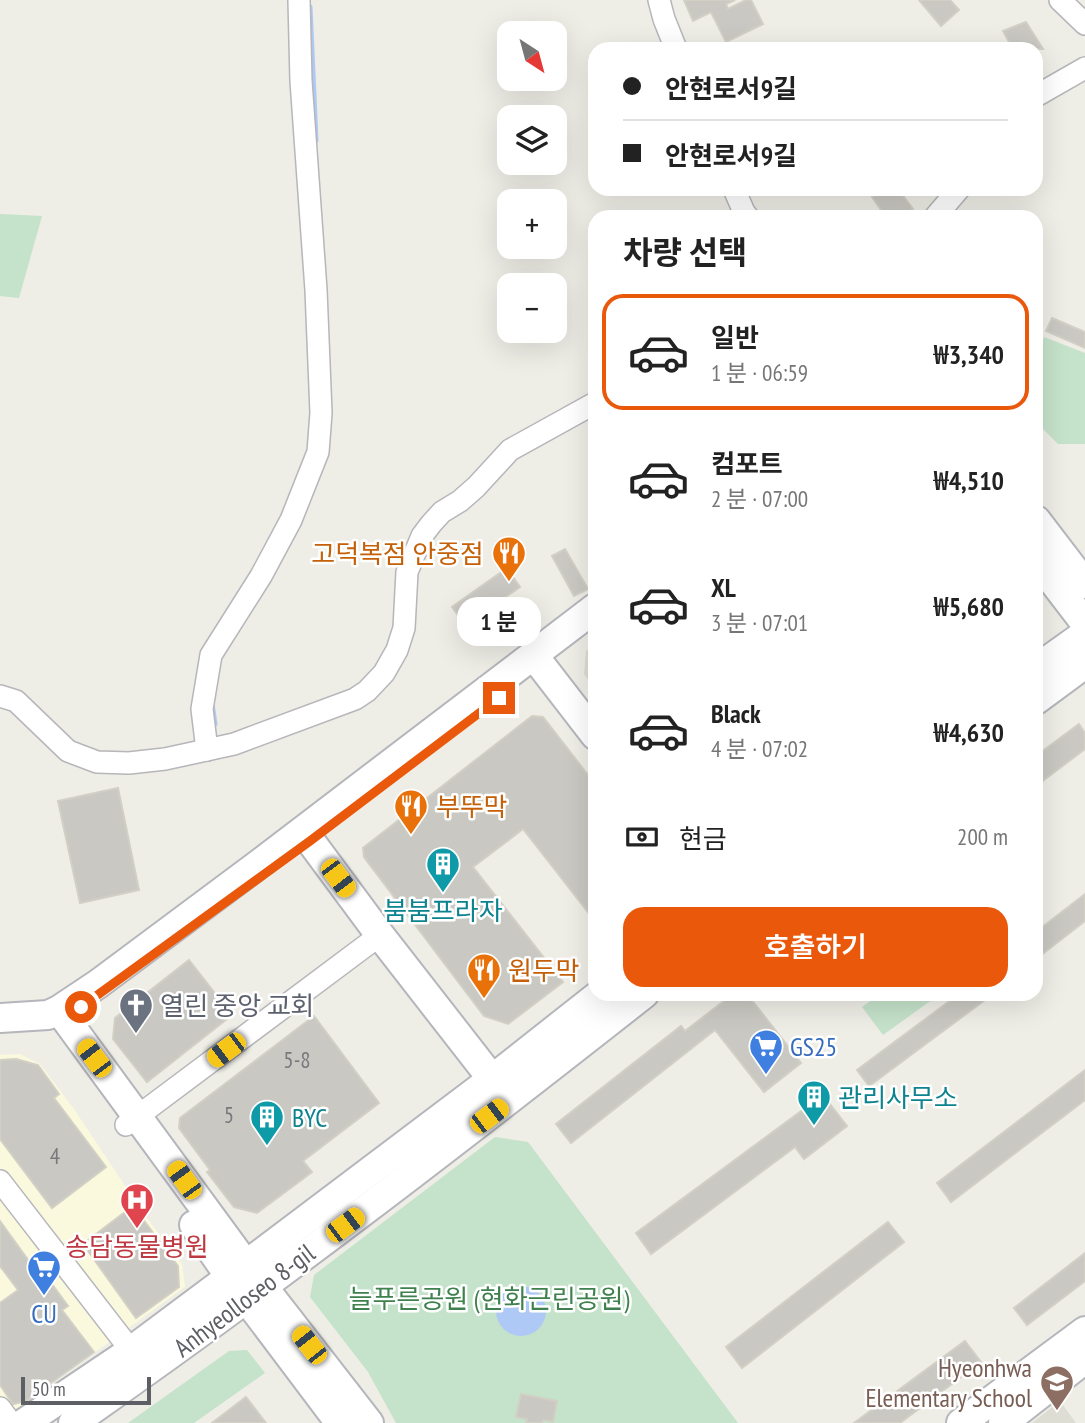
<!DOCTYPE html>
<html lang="ko">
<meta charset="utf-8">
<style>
body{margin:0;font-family:"PT Sans Narrow","Noto Sans KR",sans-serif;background:#f6f6f6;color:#222;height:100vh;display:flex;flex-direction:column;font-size:26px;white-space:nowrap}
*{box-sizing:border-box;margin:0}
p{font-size:23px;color:#767676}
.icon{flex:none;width:38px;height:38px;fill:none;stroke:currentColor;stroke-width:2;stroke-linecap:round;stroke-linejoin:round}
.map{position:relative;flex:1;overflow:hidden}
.side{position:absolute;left:588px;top:210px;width:455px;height:791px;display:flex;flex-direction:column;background:#fff;border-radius:21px;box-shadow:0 7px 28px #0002}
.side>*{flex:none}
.top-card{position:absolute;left:588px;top:42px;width:455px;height:154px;border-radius:21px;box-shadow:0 7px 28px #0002;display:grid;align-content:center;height:154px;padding:0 35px;background:#fff}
.needle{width:46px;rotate:144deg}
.tools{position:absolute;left:497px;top:21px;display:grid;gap:14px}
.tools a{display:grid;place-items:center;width:70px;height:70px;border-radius:14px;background:#fff;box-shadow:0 7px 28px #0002;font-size:35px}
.scale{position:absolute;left:21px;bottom:18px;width:130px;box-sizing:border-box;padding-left:7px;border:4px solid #5d5f64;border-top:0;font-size:19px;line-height:24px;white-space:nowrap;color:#5d5f64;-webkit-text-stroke:5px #fff;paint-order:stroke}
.end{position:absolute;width:32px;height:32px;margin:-16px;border:9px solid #ea580c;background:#fff;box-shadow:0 0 0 4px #fff}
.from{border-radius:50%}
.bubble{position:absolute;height:49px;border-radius:21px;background:#fff;box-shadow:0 7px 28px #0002;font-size:23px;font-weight:600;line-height:49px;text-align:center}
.car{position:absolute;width:21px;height:42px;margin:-21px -10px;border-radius:9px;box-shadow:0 0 5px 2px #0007;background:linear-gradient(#f5c518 24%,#345 0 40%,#f5c518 0 76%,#345 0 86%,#f5c518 0)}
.top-card b{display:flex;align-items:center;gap:24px;height:66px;font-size:26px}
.top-card b+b{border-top:2px solid #e0e0e0}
.top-card i{width:18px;height:18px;background:#222}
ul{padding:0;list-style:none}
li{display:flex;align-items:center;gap:21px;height:116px;margin:0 14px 10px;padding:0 21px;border:4px solid transparent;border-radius:21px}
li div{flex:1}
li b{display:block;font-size:26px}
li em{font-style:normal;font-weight:600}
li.active{border-color:#ea580c}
li>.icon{width:63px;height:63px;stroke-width:1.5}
h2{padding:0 35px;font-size:32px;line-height:84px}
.pay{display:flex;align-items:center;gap:18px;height:77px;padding:0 35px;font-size:26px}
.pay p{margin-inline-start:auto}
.cta{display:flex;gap:14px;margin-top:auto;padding:14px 35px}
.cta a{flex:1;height:80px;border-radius:21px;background:#ea580c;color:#fff;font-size:28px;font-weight:600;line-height:80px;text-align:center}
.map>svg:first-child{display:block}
.commercial{fill:#faf9de}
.education{fill:#ddddd4}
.green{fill:#c5e2ca}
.water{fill:#aec9f5}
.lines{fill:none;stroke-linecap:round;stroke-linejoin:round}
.stream{stroke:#aec9f5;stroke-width:5}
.building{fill:#c9c8c2;stroke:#d2d0c5;stroke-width:2}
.street-casing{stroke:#b6b6bb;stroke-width:24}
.secondary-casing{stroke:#b4b6bb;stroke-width:32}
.street{stroke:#fff;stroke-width:21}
.secondary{stroke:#fff;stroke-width:28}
.route{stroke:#ea580c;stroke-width:9}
.labels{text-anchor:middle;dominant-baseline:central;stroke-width:5;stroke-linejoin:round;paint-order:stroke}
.number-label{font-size:23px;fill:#78797c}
.food-label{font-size:26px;fill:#c56008;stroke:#fff;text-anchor:start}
.culture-label{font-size:26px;fill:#0d838f;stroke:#fff;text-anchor:start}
.worship-label{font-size:26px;fill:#5b616d;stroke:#fff;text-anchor:start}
.shop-label{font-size:26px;fill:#366cbe;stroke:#fff;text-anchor:start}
.health-label{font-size:26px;fill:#be3a42;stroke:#fff}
.park-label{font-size:26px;fill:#3f814e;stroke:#fff}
.street-label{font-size:26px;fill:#5d5f64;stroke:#fff}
.education-label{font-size:26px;fill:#785e54;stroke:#fff;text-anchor:end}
</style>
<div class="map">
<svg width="1085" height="1423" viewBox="0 0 1085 1423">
<rect width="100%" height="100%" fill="#eeede6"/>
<path class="commercial" d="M20,1054L40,1064L74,1109L144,1214L182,1264L185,1287L20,1407L0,1412V1055Z"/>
<g class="education">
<path d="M595,644V689L584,674L586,651Z"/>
<path d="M1060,1401L1076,1423H1032Z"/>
</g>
<g class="green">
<path d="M0,214L42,216L19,298L0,296Z"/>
<path d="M1044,337L1085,353V444H1058L1036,422V366Z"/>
<path d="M880,994H940L883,1035L862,1007Z"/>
<path d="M495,1137L528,1142L738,1423H396L368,1372L310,1297L314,1275Z"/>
<path d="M247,1350L265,1373L194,1423H128L229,1351Z"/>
</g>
<circle class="water" cx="521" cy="1311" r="25"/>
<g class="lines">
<g class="stream">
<path d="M310,7L316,140"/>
<path d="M212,703L215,724"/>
</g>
</g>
<g class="building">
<path d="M684,0H735L726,4L728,9L746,0H751L763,24L726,42L711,12L693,21Z"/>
<path d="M919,0H950L959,10L941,26Z"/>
<path d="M1026,22L1043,49H1013L1003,31Z"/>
<path d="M882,189H898L913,209L901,217H886L872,197Z"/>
<path d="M1052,318L1085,332V348L1046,331Z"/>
<path d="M565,549L588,589L574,596L552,556Z"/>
<path d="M507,568L520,587L465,625L452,607Z"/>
<path d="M532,716L543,717L595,784V921L523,829L473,867L563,982L508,1024L484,1016L364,857L363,848Z"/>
<path d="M1079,724L1085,733V749L1036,786V756Z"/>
<path d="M118,788L139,890L80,903L58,801Z"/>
<path d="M1085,894V921L1036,959V932Z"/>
<path d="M189,960L232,1015L147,1082L113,1039L115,1018Z"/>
<path d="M733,994H747L801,1063L764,1092L715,1030L571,1143L556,1124L681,1026L685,1031Z"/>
<path d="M959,994H993L869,1086L857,1070Z"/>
<path d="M314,1016L379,1103L303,1161L312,1172L257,1213L234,1207L207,1172L210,1170L179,1128L180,1118Z"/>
<path d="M16,1059L38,1065L59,1094L54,1098L106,1167L52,1208L0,1139V1060Z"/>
<path d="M1085,1070V1100L951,1202L937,1183Z"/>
<path d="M823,1095L847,1126L804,1159L795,1147L651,1254L636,1233Z"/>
<path d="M133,1206L178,1266L179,1287L136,1318L83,1244Z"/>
<path d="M0,1221L39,1275L43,1272L68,1306L62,1310L94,1352L26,1401L13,1404L0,1385V1303L18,1290L0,1266Z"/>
<path d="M888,1222L904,1242L742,1368L726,1347Z"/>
<path d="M1085,1253V1281L1027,1325L1014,1308Z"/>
<path d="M965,1341L981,1362L900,1423H854Z"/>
<path d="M521,1394L557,1401L553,1422L543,1420L542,1423H526L527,1419L516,1417Z"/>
<path d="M246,1397L266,1423H212Z"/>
</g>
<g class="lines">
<g class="street-casing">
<g id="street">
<path d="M659,0L664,19L676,49"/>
<path d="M1060,0L1085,24"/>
<path d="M1036,96L1085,68"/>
<path d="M734,189L744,212L748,217"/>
<path d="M935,217L959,189"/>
<path d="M0,696L16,701L68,751L97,762L129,763L165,759L234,744L355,699L367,691L384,673L397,650L404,628L407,572L422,536L431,524L442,512L460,501L476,487L510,450L595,403"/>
<path d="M207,750L202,709L211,655L261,576L291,520L318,452L321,413L316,290L301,81L299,0"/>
<path d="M126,1125L380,935"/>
<path d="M0,1181L140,1362"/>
<path d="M0,1408L11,1423"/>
</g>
</g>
<g class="secondary-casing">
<g id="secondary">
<path d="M1036,520L1085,584"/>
<path d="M1036,559L1085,623"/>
<path d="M534,656L595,735"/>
<path d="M1036,669L1085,634"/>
<path d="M1036,700L1085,664"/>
<path d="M303,831L380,935L503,1093"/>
<path d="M59,1010L246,1265L369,1423"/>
<path d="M0,1018L48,1015L59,1010L98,984L255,867L595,608"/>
<path d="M194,1225L230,1277L340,1423"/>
<path d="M24,1423L131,1351L230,1277L491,1080L600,994"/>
<path d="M73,1423C268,1287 457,1141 644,994"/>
<path d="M961,1423L1085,1331"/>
<path d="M1003,1423L1085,1359"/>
</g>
</g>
<use href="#street" class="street"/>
<use href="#secondary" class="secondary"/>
</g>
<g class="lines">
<path class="route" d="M81,1007L310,841L499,698"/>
</g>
<defs>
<g id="restaurant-pin" transform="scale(1.75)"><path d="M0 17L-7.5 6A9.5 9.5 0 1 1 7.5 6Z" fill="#e8710a" stroke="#fff"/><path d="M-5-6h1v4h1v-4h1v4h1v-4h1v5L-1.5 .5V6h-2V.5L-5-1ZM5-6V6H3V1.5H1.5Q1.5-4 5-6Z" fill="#fff"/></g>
<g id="building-pin" transform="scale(1.75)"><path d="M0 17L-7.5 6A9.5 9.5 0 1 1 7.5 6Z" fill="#0f9aa8" stroke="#fff"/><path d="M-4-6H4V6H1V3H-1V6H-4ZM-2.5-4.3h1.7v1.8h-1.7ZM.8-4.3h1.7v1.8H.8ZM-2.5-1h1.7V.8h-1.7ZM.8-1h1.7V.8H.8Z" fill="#fff"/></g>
<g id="church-pin" transform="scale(1.75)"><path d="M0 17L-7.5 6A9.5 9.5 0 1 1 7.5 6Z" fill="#6b7280" stroke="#fff"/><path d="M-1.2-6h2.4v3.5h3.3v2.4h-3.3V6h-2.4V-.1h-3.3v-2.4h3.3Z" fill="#fff"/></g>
<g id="supermarket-pin" transform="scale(1.75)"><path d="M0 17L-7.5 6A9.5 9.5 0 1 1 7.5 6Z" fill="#3f7fe0" stroke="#fff"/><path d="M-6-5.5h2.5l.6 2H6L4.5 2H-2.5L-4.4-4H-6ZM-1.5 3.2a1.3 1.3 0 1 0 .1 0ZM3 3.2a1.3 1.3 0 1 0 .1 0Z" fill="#fff"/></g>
<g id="hospital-pin" transform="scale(1.75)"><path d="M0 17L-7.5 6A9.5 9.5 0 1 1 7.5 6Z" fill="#e0444e" stroke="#fff"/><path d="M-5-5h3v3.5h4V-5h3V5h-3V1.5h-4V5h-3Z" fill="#fff"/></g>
<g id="school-pin" transform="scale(1.75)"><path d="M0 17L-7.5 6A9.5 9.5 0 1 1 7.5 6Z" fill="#8d6e63" stroke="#fff"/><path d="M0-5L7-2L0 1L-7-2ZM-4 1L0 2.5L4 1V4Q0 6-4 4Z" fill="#fff"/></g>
</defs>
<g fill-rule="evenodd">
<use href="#restaurant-pin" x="509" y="553"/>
<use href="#restaurant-pin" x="411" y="806"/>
<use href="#building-pin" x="443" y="864"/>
<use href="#restaurant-pin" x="484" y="970"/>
<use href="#church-pin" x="136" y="1005"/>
<use href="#supermarket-pin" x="766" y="1046"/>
<use href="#building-pin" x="814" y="1097"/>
<use href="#building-pin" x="267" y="1117"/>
<use href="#hospital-pin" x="137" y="1200"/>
<use href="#supermarket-pin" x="44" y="1267"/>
<use href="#school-pin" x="1057" y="1382"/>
</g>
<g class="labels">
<g class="number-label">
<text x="297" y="1059">5-8</text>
<text x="229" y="1114">5</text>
<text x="55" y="1155">4</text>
</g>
<g class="food-label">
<text x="484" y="553" text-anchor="end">고덕복점 안중점</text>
<text x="436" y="806">부뚜막</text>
<text x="508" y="970">원두막</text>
</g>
<g class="culture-label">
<text x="443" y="910" text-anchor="middle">붐붐프라자</text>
<text x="838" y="1097">관리사무소</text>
<text x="292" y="1117">BYC</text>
</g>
<g class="worship-label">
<text x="160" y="1005">열린 중앙 교회</text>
</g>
<g class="shop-label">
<text x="790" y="1046">GS25</text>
<text x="44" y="1313" text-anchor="middle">CU</text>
</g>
<g class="health-label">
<text x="137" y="1246">송담동물병원</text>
</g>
<g class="park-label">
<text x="489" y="1298">늘푸른공원 (현화근린공원)</text>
</g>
<g class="street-label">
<text transform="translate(244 1300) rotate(-37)">Anhyeolloseo 8-gil</text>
</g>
<g class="education-label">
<text x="1032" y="1367">Hyeonhwa<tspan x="1032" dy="30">Elementary School</tspan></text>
</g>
</g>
</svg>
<div class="tools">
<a><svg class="needle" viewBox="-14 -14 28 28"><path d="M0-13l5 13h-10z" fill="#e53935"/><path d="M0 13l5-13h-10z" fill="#767676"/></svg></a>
<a><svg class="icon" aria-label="layers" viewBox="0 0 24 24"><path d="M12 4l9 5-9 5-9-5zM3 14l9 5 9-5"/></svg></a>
<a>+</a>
<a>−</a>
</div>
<div class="scale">50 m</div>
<i class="end from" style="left:81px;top:1007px"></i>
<i class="end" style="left:499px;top:698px"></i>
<div class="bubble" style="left:457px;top:597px;width:84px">1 분</div>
<i class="car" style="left:338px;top:878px;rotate:143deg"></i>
<i class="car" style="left:226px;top:1050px;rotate:233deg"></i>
<i class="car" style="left:94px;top:1058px;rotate:323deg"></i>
<i class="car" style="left:489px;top:1116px;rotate:53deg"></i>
<i class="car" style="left:184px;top:1180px;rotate:324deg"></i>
<i class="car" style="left:345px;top:1225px;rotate:53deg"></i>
<i class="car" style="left:309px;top:1345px;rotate:322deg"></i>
<div class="top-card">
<b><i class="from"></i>안현로서9길</b>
<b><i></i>안현로서9길</b>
</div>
<section class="side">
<h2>차량 선택</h2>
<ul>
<li class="active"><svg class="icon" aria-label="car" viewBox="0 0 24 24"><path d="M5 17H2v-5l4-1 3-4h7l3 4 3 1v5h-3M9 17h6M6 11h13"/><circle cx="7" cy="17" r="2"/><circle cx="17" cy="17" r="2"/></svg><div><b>일반</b><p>1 분 · 06:59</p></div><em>₩3,340</em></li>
<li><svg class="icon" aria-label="car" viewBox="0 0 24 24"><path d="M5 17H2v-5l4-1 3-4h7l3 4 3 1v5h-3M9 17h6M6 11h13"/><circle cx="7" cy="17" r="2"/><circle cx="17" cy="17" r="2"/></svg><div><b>컴포트</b><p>2 분 · 07:00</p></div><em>₩4,510</em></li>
<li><svg class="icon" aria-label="car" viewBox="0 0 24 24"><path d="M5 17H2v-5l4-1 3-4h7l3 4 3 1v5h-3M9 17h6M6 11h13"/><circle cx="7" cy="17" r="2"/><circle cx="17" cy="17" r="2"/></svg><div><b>XL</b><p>3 분 · 07:01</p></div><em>₩5,680</em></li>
<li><svg class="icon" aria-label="car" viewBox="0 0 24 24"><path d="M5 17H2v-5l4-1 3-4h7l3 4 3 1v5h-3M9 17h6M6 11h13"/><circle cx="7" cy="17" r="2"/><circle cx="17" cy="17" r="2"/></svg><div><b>Black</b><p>4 분 · 07:02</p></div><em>₩4,630</em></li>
</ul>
<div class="pay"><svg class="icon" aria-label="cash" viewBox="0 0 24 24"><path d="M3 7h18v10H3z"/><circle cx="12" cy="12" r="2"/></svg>현금<p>200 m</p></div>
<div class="cta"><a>호출하기</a></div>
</section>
</div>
